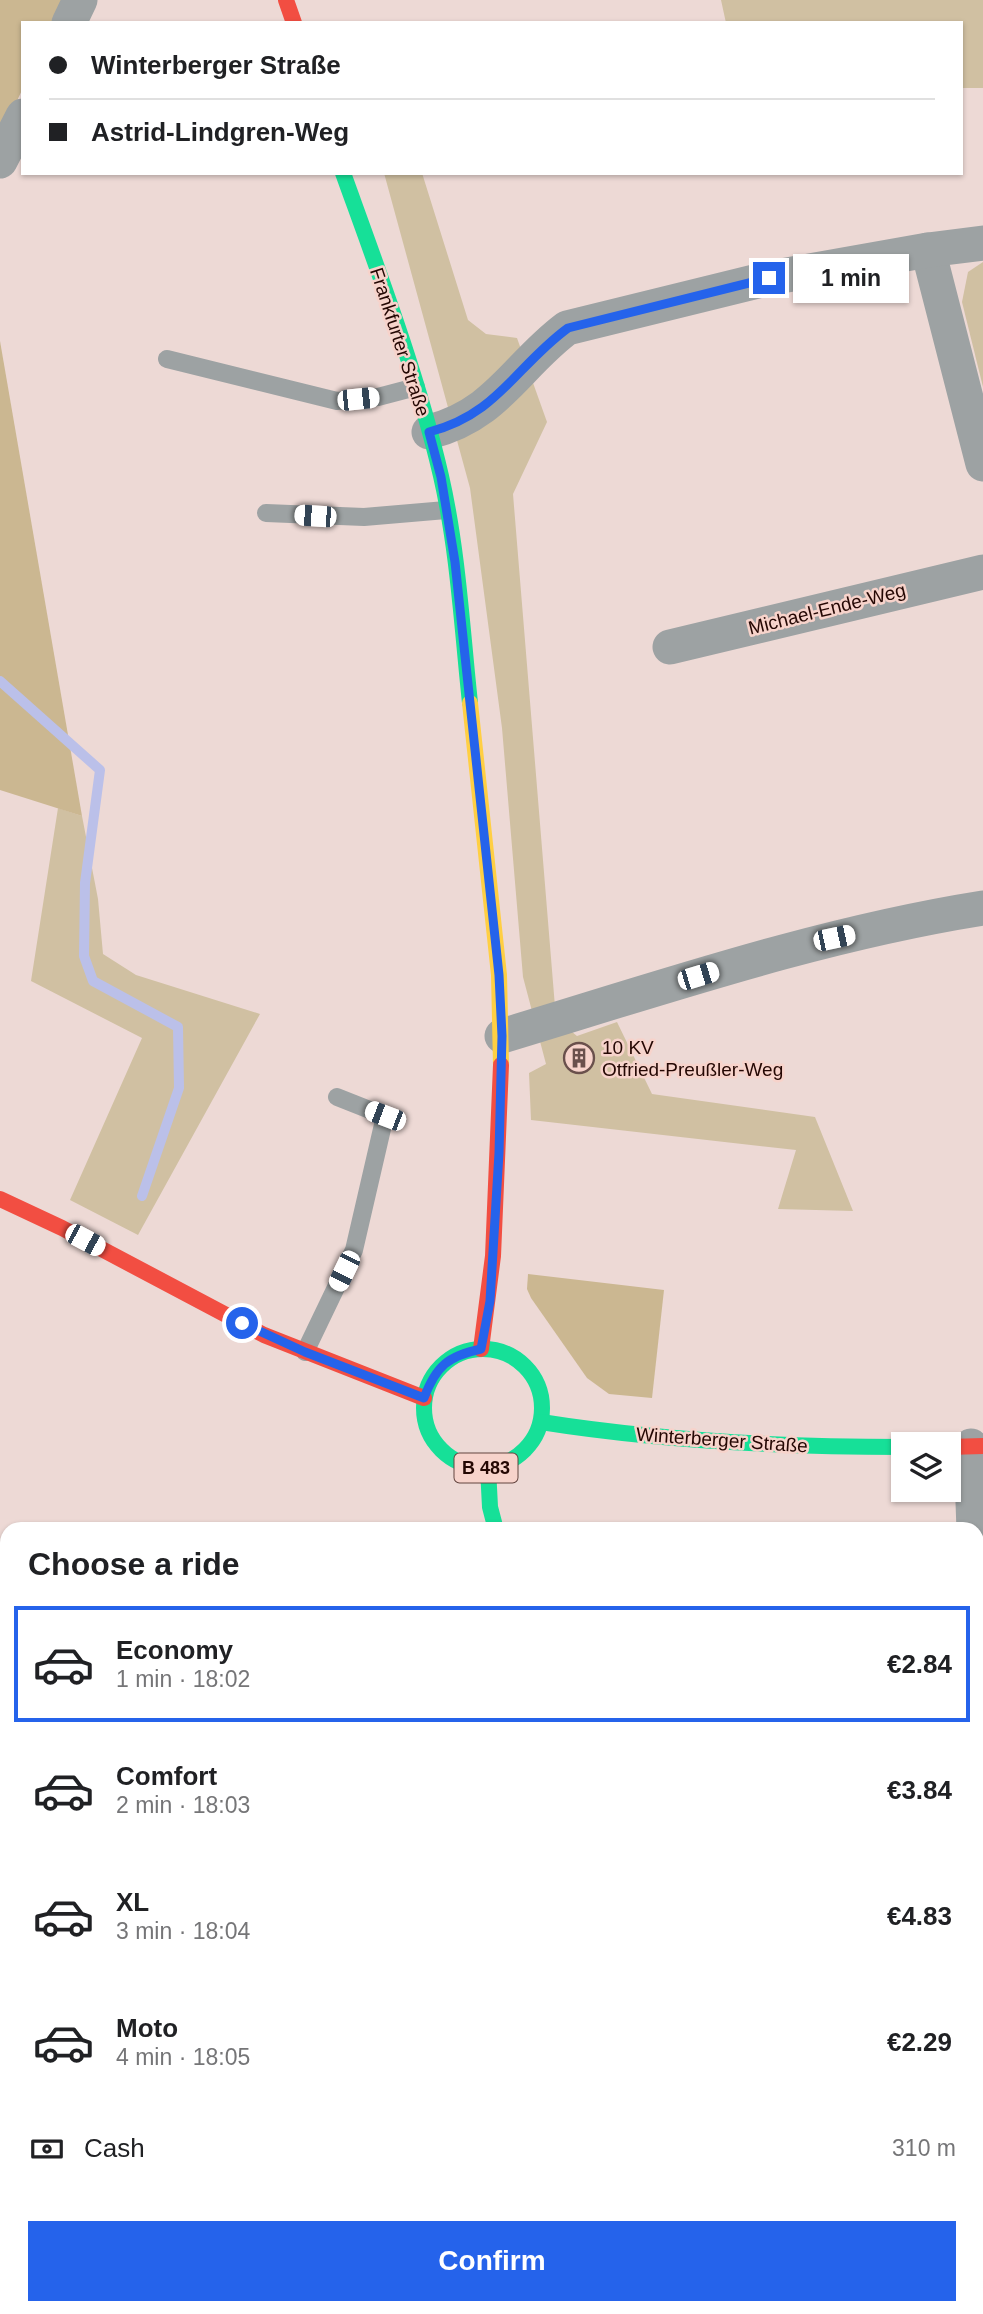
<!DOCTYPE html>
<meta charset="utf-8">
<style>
body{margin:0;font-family:Arial,sans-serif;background:#f2f2f2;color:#202124;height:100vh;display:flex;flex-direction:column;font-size:26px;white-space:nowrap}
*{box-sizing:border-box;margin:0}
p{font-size:23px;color:#757577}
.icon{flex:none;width:38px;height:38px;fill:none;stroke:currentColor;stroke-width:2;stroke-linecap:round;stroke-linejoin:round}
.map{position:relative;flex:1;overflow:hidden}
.sheet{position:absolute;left:0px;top:1522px;width:984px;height:793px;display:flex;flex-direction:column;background:#fff;border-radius:21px 21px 0 0;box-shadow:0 2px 5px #0004}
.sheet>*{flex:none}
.banner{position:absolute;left:21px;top:21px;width:942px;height:154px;border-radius:0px;box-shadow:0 2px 5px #0004;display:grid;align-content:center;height:154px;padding:0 28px;background:#fff}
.tools{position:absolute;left:891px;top:1432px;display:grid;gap:14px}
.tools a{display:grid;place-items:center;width:70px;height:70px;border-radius:0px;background:#fff;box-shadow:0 2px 5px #0004;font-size:35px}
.end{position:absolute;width:32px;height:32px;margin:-16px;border:9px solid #2563eb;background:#fff;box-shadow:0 0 0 4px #fff}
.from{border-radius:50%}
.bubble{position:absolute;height:49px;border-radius:0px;background:#fff;box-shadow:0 2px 5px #0004;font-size:23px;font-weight:700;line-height:49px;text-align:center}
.car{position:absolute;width:21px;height:42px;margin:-21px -10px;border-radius:9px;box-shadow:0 0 5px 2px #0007;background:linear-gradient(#fff 24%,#345 0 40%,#fff 0 76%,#345 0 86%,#fff 0)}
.banner b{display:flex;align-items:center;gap:24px;height:66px;font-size:26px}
.banner b+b{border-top:2px solid #e0e0e0}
.banner i{width:18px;height:18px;background:#202124}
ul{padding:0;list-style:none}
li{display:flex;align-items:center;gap:21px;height:116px;margin:0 14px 10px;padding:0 14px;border:4px solid transparent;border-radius:0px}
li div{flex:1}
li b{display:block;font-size:26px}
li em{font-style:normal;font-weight:700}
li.active{border-color:#2563eb}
li>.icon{width:63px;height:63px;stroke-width:1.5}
h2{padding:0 28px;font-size:32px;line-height:84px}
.pay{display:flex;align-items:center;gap:18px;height:77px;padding:0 28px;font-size:26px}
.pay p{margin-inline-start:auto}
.cta{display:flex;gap:14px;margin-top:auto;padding:14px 28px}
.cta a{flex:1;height:80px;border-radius:0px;background:#2563eb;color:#fff;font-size:28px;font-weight:700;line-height:80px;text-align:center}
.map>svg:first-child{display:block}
.green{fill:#d0c0a2}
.forest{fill:#cbb791}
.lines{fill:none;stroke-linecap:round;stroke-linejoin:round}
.stream{stroke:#bbc0e9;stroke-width:10}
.lane{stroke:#9da2a3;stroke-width:18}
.street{stroke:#9da2a3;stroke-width:35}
.fast{stroke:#16e098;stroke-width:16}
.slow{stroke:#ffcf43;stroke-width:16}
.jam{stroke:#f24e42;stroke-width:16}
.route{stroke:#2563eb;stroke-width:9}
.labels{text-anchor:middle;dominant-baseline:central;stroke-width:5;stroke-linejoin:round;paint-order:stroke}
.shield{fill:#f7d3cb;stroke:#63443f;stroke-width:2}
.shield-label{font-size:18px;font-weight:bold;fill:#240703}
.street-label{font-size:19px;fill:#240703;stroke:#f7d3cb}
.poi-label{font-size:19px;fill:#240703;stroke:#f7d3cb;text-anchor:start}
</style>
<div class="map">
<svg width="983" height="2314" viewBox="0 0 983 2314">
<rect width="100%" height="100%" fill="#edd9d5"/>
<g class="green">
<path d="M721,0H983V88H961V23H726Z"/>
<path d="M384,173H422L468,320L486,334L517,338L547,422L513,494L556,1019L577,1036L617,1022L652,1094L815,1117L853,1211L778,1209L796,1150L531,1120L529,1073L546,1064L523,977L502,728L470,488Z"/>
<path d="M983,262V387L962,302L968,272Z"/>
<path d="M58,808L82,816L98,899L103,954L136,975L260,1014L138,1235L70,1200L142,1038L31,981Z"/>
<path d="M976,1780L983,1782V2168L976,2144Z"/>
<path d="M0,1795L7,1803V1945L0,1951Z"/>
<path d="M7,1990V2308H296L302,2314H0V1995Z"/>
</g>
<g class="forest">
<path d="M0,0H63L53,23H23V88L0,137Z"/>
<path d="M0,341L82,816L0,790Z"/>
<path d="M528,1274L664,1290L652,1398L609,1394L587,1378L531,1298L527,1289Z"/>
</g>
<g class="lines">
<path class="stream" d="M0,681L100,770L85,883L84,956L93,981L178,1027L179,1088L142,1196"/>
<g class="lane">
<path d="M167,359L337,401L378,397L416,387"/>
<path d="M266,513L364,517L446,510"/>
<path d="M305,1352L354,1250L385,1116L337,1097"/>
</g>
<g class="street">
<path d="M69,23L80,0"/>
<path d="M0,161L23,116"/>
<path d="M928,250L983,464"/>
<path d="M429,432C497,415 516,366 567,328L770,278L928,250L983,243"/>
<path d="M670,647L983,572"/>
<path d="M502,1036C661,988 819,934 983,908"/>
<path d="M971,1446L974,1530"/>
<path d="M976,1567L983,1580"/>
<path d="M976,1628L983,1624"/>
<path d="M0,1968L7,1963"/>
</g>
<g class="fast">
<path d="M343,173C379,273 417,373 441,476C458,550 462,628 470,703"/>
<circle cx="483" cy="1408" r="59"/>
<path d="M541,1422C661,1441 781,1447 903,1447"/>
<path d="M488,1468L490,1507L496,1530"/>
<path d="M734,2308L736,2314"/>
</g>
<path class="slow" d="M470,703L499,975L501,1065"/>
<g class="jam">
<path d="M286,0L294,23"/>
<path d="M0,1199L62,1228L264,1335L424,1398"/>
<path d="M481,1349L493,1256L501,1065"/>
<path d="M948,1447L983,1446"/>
</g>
</g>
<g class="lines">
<path class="route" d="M242,1323L305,1352L424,1398C436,1366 448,1356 481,1349L490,1301L499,1153L502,1036L499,975L455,562L441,477L429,432C497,415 516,366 568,328L769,278"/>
</g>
<defs>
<g id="building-ring" transform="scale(1.575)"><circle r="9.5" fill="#f7d3cb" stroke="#6a504c" stroke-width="1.5"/><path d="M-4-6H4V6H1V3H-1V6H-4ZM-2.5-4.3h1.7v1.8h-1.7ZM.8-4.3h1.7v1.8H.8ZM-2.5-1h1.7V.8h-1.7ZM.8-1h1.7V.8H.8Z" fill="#6a504c"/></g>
</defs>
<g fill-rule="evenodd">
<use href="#building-ring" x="579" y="1058"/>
</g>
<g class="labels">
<rect class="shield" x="454.5" y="1453.5" width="63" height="29" rx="5"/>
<g class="shield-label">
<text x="486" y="1468">B 483</text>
</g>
<g class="street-label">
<text transform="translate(400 342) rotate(72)">Frankfurter Straße</text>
<text transform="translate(827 609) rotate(-14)">Michael-Ende-Weg</text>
<text transform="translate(722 1440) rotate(4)">Winterberger Straße</text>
</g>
<g class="poi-label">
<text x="602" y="1047">10 KV<tspan x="602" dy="22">Otfried-Preußler-Weg</tspan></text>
</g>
</g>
</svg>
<div class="tools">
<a><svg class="icon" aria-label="layers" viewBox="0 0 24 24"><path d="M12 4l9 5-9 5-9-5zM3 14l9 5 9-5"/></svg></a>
</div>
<i class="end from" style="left:242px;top:1323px"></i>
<i class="end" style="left:769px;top:278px"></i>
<div class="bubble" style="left:793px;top:254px;width:116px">1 min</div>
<i class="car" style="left:358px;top:399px;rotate:84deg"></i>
<i class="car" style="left:315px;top:516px;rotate:274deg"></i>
<i class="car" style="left:834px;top:938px;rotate:78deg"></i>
<i class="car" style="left:698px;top:976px;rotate:73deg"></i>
<i class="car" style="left:385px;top:1116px;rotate:291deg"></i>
<i class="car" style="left:85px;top:1240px;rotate:118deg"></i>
<i class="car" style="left:344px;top:1271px;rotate:206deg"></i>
<div class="banner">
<b><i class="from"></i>Winterberger Straße</b>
<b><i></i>Astrid-Lindgren-Weg</b>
</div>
<section class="sheet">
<h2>Choose a ride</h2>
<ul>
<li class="active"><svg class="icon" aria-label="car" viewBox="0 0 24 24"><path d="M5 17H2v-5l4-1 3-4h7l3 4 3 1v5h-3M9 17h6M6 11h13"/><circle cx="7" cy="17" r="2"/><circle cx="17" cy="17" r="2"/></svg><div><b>Economy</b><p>1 min · 18:02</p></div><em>€2.84</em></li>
<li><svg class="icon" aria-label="car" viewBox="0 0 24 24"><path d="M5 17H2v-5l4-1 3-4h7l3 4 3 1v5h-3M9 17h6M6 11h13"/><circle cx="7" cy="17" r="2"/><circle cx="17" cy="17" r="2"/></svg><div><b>Comfort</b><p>2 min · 18:03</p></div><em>€3.84</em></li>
<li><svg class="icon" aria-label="car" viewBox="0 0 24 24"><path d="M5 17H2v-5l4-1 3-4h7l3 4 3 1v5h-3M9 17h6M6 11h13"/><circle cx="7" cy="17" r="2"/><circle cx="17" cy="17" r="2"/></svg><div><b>XL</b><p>3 min · 18:04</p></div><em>€4.83</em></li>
<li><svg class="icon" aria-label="car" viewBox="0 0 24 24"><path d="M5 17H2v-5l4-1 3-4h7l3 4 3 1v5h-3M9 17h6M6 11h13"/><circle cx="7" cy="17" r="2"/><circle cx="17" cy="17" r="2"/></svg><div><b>Moto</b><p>4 min · 18:05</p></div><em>€2.29</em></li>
</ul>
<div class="pay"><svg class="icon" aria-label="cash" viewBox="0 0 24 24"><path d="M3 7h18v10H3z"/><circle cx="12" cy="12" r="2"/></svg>Cash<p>310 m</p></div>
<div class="cta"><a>Confirm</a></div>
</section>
</div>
